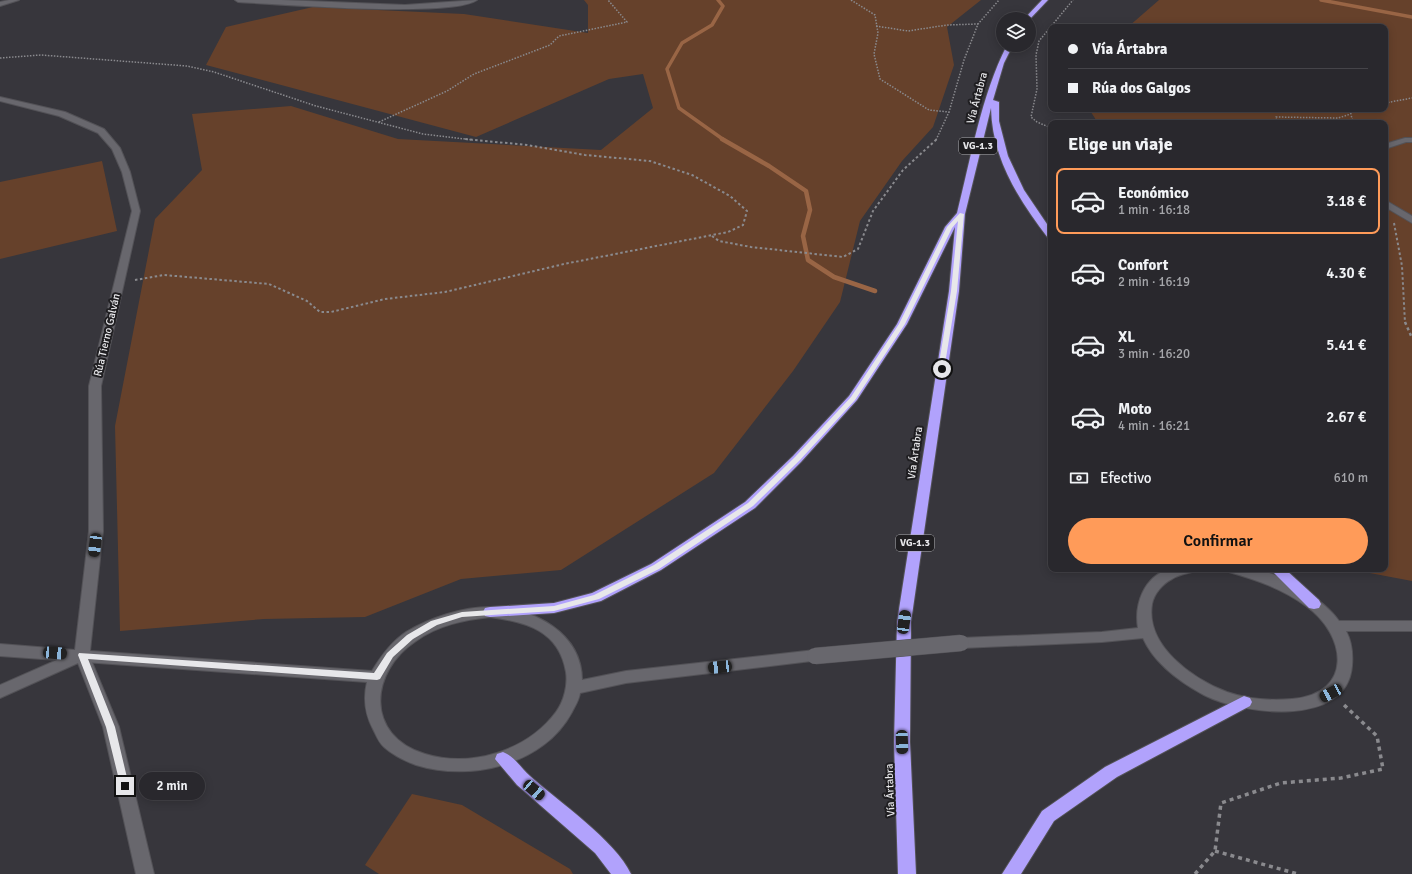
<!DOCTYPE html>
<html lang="es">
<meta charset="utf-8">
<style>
body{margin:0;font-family:Signika,sans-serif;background:#313035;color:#f1f3f6;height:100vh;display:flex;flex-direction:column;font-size:15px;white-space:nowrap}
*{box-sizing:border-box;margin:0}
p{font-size:13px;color:#a5a6aa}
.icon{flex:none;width:22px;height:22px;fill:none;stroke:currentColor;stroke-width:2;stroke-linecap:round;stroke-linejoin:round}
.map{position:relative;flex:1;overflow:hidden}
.details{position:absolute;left:1048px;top:120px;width:340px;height:452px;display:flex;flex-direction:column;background:#29282d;border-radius:8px;box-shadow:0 2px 10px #0003,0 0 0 1px #454449}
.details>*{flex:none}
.top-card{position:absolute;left:1048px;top:24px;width:340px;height:88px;border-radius:8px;box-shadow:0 2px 10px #0003,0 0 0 1px #454449;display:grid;align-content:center;height:88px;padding:0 20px;background:#29282d}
.controls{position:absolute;left:996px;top:12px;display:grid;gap:8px}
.controls a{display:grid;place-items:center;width:40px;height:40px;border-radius:50%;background:#29282d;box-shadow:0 2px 10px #0003,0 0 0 1px #454449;font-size:20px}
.end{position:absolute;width:18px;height:18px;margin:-9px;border:5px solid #e7e7ea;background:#111;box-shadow:0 0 0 2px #111}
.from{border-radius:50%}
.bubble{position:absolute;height:28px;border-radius:14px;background:#29282d;box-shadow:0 2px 10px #0003,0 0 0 1px #454449;font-size:13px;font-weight:600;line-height:28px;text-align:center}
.car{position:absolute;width:12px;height:24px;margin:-12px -6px;border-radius:5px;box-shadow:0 0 3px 1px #0007;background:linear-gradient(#222 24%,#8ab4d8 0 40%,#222 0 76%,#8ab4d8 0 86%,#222 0)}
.top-card b{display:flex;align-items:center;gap:14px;height:38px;font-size:15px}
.top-card b+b{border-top:1px solid #454449}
.top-card i{width:10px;height:10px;background:#f1f3f6}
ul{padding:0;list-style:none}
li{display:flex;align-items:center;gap:12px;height:66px;margin:0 8px 6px;padding:0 12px;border:2px solid transparent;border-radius:8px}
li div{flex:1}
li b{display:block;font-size:15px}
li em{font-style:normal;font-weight:600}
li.active{border-color:#ff9b59}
li>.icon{width:36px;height:36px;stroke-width:1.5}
h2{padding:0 20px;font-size:18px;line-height:48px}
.pay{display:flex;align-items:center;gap:10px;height:44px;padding:0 20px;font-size:15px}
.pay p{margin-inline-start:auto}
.action{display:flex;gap:8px;margin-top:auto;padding:8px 20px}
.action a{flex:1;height:46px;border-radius:24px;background:#ff9b59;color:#111;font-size:16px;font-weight:600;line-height:46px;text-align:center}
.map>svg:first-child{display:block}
.green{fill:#66412b}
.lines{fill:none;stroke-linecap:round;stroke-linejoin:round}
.stream-far1{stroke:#996545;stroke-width:3.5}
.stream{stroke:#996545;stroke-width:4.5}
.street-casing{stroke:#535257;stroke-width:2}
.secondary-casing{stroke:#535257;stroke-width:2}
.highway-casing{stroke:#535257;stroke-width:2}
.path-far3{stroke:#8a8a8e;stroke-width:1.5;stroke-dasharray:1.5 1.5;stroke-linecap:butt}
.path-far2{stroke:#8a8a8e;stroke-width:2;stroke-dasharray:2.5 2.5;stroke-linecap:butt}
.path-far1{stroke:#8a8a8e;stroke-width:2.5;stroke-dasharray:3 3;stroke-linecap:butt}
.path{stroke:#8a8a8e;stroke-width:3.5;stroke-dasharray:4 4;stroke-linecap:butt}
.street{fill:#68676d;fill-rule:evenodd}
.secondary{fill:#68676d;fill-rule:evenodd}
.highway{fill:#b1a2fc;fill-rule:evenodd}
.secondary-bridge-casing{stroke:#535257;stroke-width:17;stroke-linecap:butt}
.secondary-bridge{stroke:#68676d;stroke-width:16}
.route{fill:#e7e7ea}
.labels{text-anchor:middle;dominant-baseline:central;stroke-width:4;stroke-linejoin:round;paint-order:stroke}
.shield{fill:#1f1e21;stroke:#ababae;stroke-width:1}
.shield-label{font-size:10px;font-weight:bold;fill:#e7e7ea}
.street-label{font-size:11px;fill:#e7e7ea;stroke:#1f1e21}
</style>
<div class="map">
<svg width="1412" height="874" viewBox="0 0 1412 874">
<rect width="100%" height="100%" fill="#37363c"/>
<g class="green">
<path d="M584,0H981L947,27L954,65L933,127L902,161L860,221L840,302L793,371L714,473L561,570L461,579L365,617L264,619L120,631L115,426L155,219L202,170L192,114L291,106L398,139L601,150L653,108L643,74L609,79L476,137L206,65L226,27L313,7L464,14L588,33V5Z"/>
<path d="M1159,0H1412V581L1359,571L1357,569H1385V123H1098L1089,109H1385V27H1128Z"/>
<path d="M102,161L117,231L0,259V182Z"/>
<path d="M412,794L462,805L570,869L573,874H379L365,865Z"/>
</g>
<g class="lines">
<g class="stream-far1">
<path d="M718,0L723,6L712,25L682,43L667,69L679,108L724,140"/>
<path d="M1321,0L1412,17"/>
</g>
<path class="stream" d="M722,139L769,166L806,191L810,210L803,236L808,260L834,277L875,291"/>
<g class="street-casing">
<g id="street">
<path d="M9,0H19L0,6V2Z"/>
<path d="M235,0H282L405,5L477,0C452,18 278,4 238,2Z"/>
<path d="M1405,138H1412V142H1406L1385,149V144Z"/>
<path d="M1385,200L1412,216V223L1385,207Z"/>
<path d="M82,649L87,651L89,655L119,727L154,874H136L103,727L78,663L0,698V685Z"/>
</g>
</g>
<g class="secondary-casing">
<g id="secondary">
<path d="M0,97L65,112L104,129L120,148L130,172L140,211L101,386L103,531L90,651L372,671C381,656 391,642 406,632C430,618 462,607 490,607C533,607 582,633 582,680L626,671L815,650L820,652L822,656L820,660L626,683L580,693C579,700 575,706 572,712C544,765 470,782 416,765C405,761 393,755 384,747C379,743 376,735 373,729C365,714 363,699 367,682L0,656V644L75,650L89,531V386L132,211L122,172L112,149L98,133L59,116L0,101ZM490,617C527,622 559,631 566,672C568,685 564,701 556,712C527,751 471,768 425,754C365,736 369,672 416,641C438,625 464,620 490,617Z"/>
<path d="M1169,569H1194L1192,572C1185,574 1178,575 1172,579C1162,584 1154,594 1152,604C1145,646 1193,679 1227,692C1247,699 1271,701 1292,699C1354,694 1347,635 1306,606C1283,589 1257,580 1229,572L1227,569C1235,569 1244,568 1252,569C1278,571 1324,599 1339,621H1412V631H1346C1352,642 1353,654 1352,666C1347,729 1241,714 1204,695C1180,682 1154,663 1143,638L1102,642L961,648L956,647L954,643L956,639L961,638L1102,632L1138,628C1134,604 1144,577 1169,569Z"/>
</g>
</g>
<g class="highway-casing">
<g id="highway">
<path d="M1042,0H1048L1029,20L1024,19Z"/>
<path d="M1007,45H1013L1004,63L993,100L999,102V121L1008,156L1024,190L1051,230V239L1048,238C1018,199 992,158 991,108L965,214L959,291L911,622L910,742L916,874H898L894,742L897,622L949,291L955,227L907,324L857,400L801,462L755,508L661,570L601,601L554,613L490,617L485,616L483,612L485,608L490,607L554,603L592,593L651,564L745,502L793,456L849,396L897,324L945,227L957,213C971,158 981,96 1007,45Z"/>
<path d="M1270,569H1285L1319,600L1321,604L1319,608L1314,609L1309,608Z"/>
<path d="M1244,696L1250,698L1252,702L1250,706L1117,777L1054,821L1021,874H1002L1042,811L1105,767Z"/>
<path d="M503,752C514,756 521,768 530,776C558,801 616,841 631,874H611L595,853L517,785L495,759L497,754Z"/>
</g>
</g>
<g class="path-far3">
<path d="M851,0L875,15L878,33L874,54L880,79L929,110L949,112L964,60L978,24L999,0"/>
<path d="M876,26L908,31L947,25L978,24"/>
<path d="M0,58L41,55L187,66L214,72L316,106L423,134L473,140"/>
<path d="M1385,103L1412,98"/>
<path d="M1350,110L1353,123"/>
<path d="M379,122L447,91L474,74L550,45L559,36L627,22L608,0"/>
<path d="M1277,123L1276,117L1338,118L1348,115L1350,109"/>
<path d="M1051,128L1037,122L1031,117L1037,89L1036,55L1039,41L1073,0"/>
<path d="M936,140L949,112"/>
</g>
<g class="path-far2">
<path d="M1394,223L1402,266L1405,323"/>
<path d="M712,236L719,241L751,247L843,257L858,249L873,211L903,170L937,139"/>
<path d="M135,280L164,275L269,284L307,301L320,312H331L385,299L445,292L564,264L728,232L743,225L747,211L730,196L692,175L650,161L585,155L527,145L465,139"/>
</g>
<path class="path-far1" d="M1405,322L1412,338"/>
<g class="path">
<path d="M1215,851L1298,874"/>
<path d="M1195,874L1215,851L1221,803L1281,783L1341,778L1383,769L1377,736L1343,704"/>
</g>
<use href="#street" class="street"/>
<use href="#secondary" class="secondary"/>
<use href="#highway" class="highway"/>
<g class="secondary-bridge-casing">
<path id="secondary-bridge" d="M815,656L961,643"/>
</g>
<use href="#secondary-bridge" class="secondary-bridge"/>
</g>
<path class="route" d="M960,213L964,214L957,291L944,370L938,369L951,291L958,221L952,228L905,324L855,400L800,460L753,506L659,569L599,599L554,611L462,617L437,625L413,639L393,657L380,679L377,680L88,659L115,727L129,786L125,790L121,788L106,727L78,655L79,653L374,673L387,653L407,635L431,621L462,612L554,606L594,595L654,565L748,503L795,457L851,397L899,324L947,227Z"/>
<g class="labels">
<g class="shield">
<rect x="959" y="138" width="38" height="16" rx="3"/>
<rect x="896" y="535" width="38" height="16" rx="3"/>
</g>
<g class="shield-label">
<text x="978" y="146">VG-1.3</text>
<text x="915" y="543">VG-1.3</text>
</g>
<g class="street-label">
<text transform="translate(977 98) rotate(-75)">Vía Ártabra</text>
<text transform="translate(107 335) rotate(-77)">Rúa Tierno Galván</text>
<text transform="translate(915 453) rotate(-82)">Vía Ártabra</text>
<text transform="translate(890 790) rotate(-92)">Vía Ártabra</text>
</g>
</g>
</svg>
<div class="controls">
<a><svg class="icon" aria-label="layers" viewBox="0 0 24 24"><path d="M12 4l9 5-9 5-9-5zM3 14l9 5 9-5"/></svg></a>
</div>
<i class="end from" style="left:942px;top:369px"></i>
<i class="end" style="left:125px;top:786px"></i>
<div class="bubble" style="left:139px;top:772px;width:66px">2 min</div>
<i class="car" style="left:95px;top:545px;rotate:187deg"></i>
<i class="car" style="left:904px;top:622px;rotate:8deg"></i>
<i class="car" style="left:55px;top:653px;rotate:94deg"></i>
<i class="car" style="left:720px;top:667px;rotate:264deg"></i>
<i class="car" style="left:1331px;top:693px;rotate:242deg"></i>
<i class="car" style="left:902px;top:742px;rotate:178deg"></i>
<i class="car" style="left:534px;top:790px;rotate:131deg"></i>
<div class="top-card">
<b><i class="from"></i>Vía Ártabra</b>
<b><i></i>Rúa dos Galgos</b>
</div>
<section class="details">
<h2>Elige un viaje</h2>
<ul>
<li class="active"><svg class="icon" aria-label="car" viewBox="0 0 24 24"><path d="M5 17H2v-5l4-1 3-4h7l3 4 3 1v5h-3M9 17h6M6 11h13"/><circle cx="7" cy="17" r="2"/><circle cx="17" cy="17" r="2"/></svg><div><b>Económico</b><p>1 min · 16:18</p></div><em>3.18 €</em></li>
<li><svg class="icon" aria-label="car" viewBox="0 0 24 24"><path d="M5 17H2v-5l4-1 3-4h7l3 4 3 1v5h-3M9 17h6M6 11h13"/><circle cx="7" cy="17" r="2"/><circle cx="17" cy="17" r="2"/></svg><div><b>Confort</b><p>2 min · 16:19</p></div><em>4.30 €</em></li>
<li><svg class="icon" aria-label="car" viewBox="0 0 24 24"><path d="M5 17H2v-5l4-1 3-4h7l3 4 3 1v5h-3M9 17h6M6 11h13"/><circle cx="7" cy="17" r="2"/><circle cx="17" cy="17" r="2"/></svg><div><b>XL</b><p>3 min · 16:20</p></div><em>5.41 €</em></li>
<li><svg class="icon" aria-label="car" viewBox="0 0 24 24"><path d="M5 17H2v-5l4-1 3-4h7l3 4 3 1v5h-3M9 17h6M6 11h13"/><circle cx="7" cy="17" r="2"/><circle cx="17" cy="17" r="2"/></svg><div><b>Moto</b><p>4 min · 16:21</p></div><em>2.67 €</em></li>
</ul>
<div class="pay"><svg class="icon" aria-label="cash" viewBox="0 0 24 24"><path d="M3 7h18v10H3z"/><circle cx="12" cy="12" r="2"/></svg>Efectivo<p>610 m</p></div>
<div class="action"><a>Confirmar</a></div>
</section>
</div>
